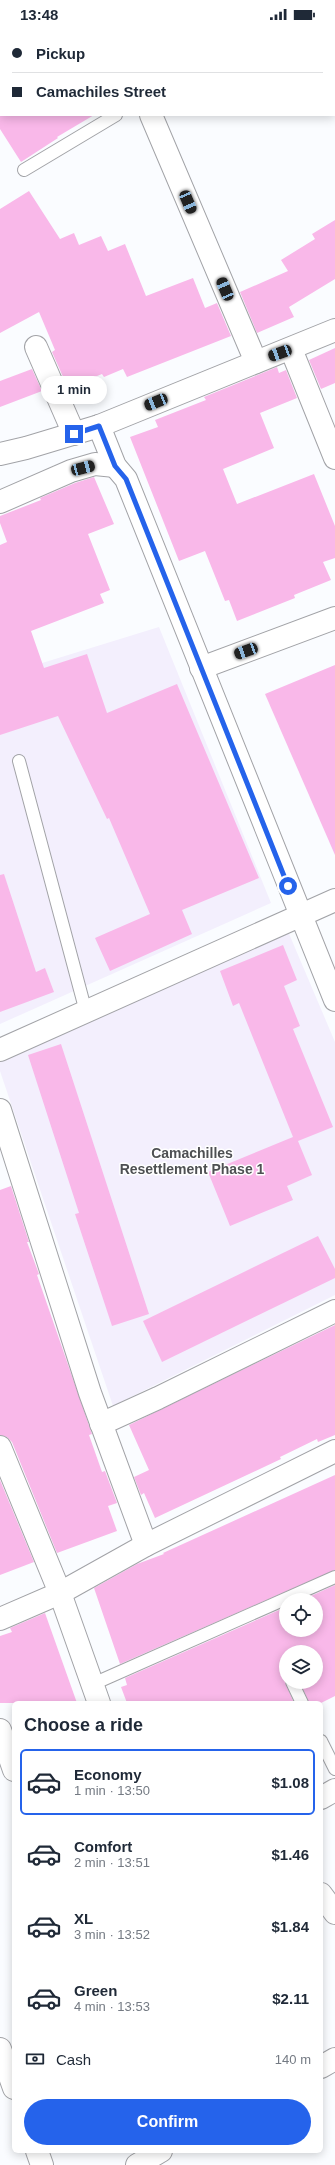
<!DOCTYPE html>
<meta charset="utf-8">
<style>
body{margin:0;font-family:Arial,sans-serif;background:#f6f6f7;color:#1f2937;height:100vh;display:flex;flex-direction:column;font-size:15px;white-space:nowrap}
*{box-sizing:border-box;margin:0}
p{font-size:13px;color:#747a83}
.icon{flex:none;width:22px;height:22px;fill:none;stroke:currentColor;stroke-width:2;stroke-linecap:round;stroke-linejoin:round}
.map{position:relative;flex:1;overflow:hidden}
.drawer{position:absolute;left:12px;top:1673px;width:311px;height:452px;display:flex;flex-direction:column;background:#fff;border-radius:6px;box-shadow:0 2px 10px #0003}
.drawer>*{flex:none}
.top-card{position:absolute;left:0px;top:0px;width:335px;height:88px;box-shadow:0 2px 10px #0003;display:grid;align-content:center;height:88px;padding:0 12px;background:#fff}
.tools{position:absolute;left:279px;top:1565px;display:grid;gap:8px}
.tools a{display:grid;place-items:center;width:44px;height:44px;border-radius:50%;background:#fff;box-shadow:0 2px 10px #0003;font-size:20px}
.end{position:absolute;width:18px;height:18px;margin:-9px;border:5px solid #2563eb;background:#fff;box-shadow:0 0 0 2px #fff}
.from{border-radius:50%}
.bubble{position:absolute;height:28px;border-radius:14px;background:#fff;box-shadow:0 2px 10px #0003;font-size:13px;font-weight:700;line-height:28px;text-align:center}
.car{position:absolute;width:12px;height:24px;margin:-12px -6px;border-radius:5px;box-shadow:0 0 3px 1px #0007;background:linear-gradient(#222 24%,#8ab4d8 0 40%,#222 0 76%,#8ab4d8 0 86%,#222 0)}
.top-card b{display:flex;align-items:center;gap:14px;height:38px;font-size:15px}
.top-card b+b{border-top:1px solid #e0e1e3}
.top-card i{width:10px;height:10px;background:#1f2937}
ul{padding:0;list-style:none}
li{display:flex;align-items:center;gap:12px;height:66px;margin:0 8px 6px;padding:0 4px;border:2px solid transparent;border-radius:6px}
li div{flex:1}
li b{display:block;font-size:15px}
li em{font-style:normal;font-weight:700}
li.active{border-color:#2563eb}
li>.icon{width:36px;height:36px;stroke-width:1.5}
h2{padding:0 12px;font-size:18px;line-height:48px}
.pay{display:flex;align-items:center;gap:10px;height:44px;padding:0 12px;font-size:15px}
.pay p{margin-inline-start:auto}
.action{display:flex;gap:8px;margin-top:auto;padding:8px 12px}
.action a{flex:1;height:46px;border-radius:24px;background:#2563eb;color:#fff;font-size:16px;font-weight:700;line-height:46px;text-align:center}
.status{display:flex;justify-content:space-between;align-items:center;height:28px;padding:0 20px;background:#fff;direction:ltr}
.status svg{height:11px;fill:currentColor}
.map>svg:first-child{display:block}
.education{fill:#f3effd}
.building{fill:#f9b8e9}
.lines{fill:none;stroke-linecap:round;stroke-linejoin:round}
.lane-casing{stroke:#a2a3a7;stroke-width:14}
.street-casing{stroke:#a2a3a7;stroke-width:24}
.secondary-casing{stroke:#a2a3a7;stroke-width:24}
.lane{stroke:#fff;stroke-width:12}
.street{stroke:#fff;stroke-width:22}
.secondary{stroke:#fff;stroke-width:22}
.route{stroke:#2563eb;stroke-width:5}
.labels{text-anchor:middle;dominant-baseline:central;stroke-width:3;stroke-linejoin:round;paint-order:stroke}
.neighbourhood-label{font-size:14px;font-weight:bold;fill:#4e5053;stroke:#fff}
</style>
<div class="status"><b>13:48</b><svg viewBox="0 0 49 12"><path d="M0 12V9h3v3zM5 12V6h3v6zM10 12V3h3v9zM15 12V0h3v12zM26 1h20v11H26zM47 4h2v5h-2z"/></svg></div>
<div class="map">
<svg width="335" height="2137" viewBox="0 0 335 2137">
<rect width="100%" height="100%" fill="#fafcff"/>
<g class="education">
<path d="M159,599L271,875L0,996V648Z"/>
<path d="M287,901L335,1014V1267L113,1378L0,1043V1027Z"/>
</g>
<g class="building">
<path d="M0,87H94L57,109L58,110L21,134L0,101Z"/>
<path d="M29,163L60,211L74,205L79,217L101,208L108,223L125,216L146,268L193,250L205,280L217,275L231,308L127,349L123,341L104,349L102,346L68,360L52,324L55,322L39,284L0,305V181Z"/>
<path d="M335,192V251L289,279L294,289L257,305L240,264L288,243L281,232L315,211L312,206Z"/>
<path d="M335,320V355L321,361L309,332Z"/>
<path d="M277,339L279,345L286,342L297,370L260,385L274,420L223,441L237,476L314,446L335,498V530L323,534L331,552L294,567L295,570L237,593L229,572L225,573L205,523L179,533L130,409L158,399L155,392L206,372L204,369Z"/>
<path d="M32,341L42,363L0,379V353Z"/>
<path d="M94,449L114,496L88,506L110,562L100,566L104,575L31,603L44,640L87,626L107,685L177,656L259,850L182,882L192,906L110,943L95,910L150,886L109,790L107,791L58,688L0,707V517L7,514L0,495V488L41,472L40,470L75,455Z"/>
<path d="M335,637V827L265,666Z"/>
<path d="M4,846L36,944L45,940L54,964L0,984V847Z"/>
<path d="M283,917L297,952L284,958L300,998L293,1001L333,1099L298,1113L312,1147L287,1158L293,1172L230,1198L208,1144L293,1109L239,975L233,978L220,943Z"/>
<path d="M61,1016L149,1286L112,1298L75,1186L79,1185L28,1027Z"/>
<path d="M11,1158L29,1214H27L39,1246L37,1247L92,1406L89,1407L102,1444L105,1443L117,1475L108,1478L117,1503L57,1525L12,1414L7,1409L0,1407V1162Z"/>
<path d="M318,1208L335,1241V1250L162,1334L143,1293Z"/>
<path d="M335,1297V1407L318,1414L317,1411L280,1429L281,1431L155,1490L144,1465L141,1467L134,1449L149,1442L129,1397Z"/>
<path d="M335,1447V1542L120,1636L94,1560L137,1536L164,1526L163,1525Z"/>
<path d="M0,1452L34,1534L0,1547Z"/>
<path d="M335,1557V1668L321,1675H309L300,1654H316V1624H286L285,1654L294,1675H127L121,1659L127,1657L125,1650L286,1579V1602H316V1572H302Z"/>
<path d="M45,1585L77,1675H0V1608L12,1604L10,1600Z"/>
</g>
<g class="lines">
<g class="lane-casing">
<g id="lane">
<path d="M24,142L116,87"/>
<path d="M19,733L86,984"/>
<path d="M292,1654L302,1675"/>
<path d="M93,1656L335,1549"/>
<path d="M321,1713L335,1741"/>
</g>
</g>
<g class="street-casing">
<g id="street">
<path d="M108,0L109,1"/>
<path d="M151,87L256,334"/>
<path d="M36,319L74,406"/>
<path d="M291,321L335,430"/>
<path d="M99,398L115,438L126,451L335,972"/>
<path d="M0,474L71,443L95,436L115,438"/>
<path d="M201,640L335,590"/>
<path d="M0,1022L335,872"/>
<path d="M0,1082L90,1365L146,1517"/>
<path d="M101,1396L158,1370L335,1283"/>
<path d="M0,1419L60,1565L99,1675"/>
<path d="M0,1591L60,1565L146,1517L335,1423"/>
<path d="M0,1702L14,1742"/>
<path d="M321,1770L335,1762"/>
<path d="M321,1866L335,1885"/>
<path d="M0,2021L14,2060"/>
<path d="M321,2039L335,2031"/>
<path d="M37,2123L42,2137"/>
<path d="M137,2137L161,2123"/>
</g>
</g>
<g class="secondary-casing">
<path id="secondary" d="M0,426L26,420L99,398L335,302"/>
</g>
<use href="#lane" class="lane"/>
<use href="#street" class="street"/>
<use href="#secondary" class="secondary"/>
</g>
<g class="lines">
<path class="route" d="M74,406L99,398L115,438L126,451L288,858"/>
</g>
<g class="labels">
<g class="neighbourhood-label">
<text x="192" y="1125">Camachilles<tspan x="192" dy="16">Resettlement Phase 1</tspan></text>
</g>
</g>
</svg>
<div class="tools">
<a><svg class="icon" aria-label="locate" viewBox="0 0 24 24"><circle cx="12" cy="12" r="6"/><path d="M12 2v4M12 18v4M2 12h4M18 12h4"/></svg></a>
<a><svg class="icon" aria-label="layers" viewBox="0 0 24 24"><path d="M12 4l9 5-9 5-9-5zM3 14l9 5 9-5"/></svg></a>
</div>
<i class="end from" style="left:288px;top:858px"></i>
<i class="end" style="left:74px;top:406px"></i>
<div class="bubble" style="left:41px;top:348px;width:66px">1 min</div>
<i class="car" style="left:188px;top:174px;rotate:157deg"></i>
<i class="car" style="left:225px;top:261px;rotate:337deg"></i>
<i class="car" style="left:280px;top:325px;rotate:250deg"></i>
<i class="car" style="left:156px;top:374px;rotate:248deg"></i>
<i class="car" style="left:83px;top:440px;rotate:75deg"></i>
<i class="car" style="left:246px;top:623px;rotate:250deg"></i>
<div class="top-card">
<b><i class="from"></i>Pickup</b>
<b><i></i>Camachiles Street</b>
</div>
<section class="drawer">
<h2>Choose a ride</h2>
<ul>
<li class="active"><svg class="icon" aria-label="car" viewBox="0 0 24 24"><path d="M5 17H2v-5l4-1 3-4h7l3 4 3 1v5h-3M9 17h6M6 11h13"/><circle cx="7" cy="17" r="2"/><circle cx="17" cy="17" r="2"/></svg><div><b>Economy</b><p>1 min · 13:50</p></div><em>$1.08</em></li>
<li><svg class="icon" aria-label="car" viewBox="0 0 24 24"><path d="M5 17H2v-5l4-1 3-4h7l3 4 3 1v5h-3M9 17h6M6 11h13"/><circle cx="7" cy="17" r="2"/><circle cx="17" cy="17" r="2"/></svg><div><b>Comfort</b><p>2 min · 13:51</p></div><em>$1.46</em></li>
<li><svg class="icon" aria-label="car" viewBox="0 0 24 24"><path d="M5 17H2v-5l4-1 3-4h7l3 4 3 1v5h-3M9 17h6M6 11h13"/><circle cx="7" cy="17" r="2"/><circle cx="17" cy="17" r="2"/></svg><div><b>XL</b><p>3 min · 13:52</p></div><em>$1.84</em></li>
<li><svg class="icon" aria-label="car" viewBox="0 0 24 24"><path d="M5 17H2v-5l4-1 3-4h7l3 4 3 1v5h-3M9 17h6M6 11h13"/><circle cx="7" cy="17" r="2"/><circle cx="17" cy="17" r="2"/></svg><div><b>Green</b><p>4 min · 13:53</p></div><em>$2.11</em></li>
</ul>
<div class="pay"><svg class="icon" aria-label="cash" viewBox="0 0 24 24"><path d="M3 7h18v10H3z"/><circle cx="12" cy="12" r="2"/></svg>Cash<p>140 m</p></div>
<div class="action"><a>Confirm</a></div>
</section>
</div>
